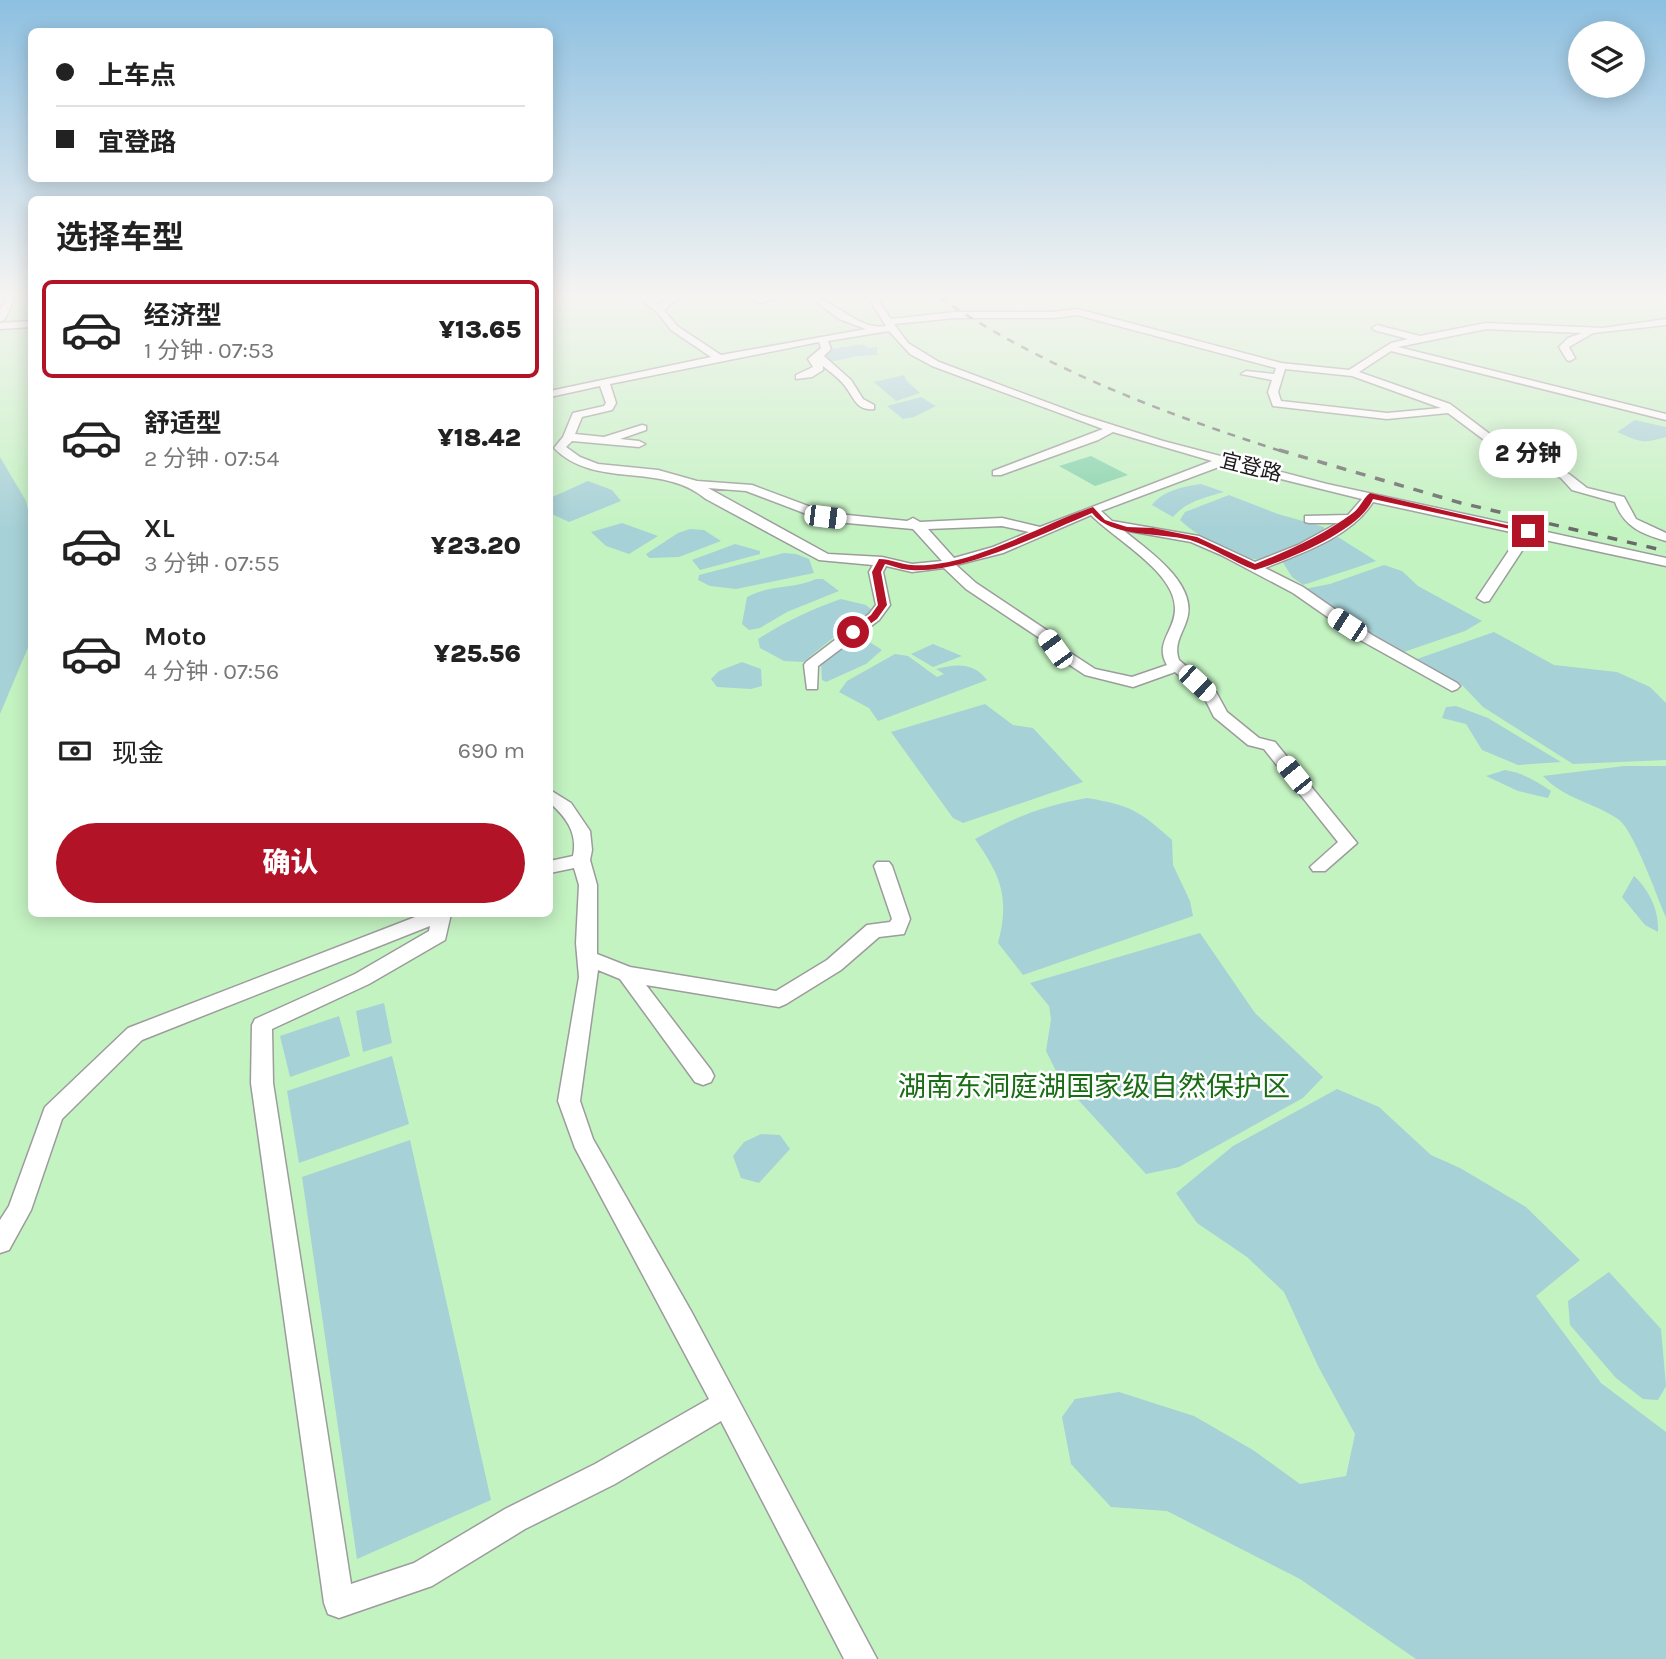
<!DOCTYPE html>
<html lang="zh">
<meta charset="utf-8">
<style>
body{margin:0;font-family:Karla,"Noto Sans SC",sans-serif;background:#f2f2f2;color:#222;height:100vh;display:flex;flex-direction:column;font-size:26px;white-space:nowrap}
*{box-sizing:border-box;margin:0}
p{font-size:23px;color:#767676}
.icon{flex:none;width:38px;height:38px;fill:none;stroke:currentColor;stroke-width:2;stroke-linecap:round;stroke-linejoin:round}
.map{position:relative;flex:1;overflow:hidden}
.sheet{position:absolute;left:28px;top:196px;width:525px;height:721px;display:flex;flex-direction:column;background:#fff;border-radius:10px;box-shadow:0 4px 18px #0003}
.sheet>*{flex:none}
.hud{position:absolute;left:28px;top:28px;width:525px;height:154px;border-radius:10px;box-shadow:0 4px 18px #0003;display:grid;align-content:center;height:154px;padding:0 28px;background:#fff}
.tools{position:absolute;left:1568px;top:21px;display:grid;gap:14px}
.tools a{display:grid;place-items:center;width:77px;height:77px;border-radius:50%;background:#fff;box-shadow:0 4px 18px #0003;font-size:35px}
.end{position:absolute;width:32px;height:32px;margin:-16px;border:9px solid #b31327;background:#fff;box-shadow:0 0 0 4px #fff}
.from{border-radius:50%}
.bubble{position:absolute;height:49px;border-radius:24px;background:#fff;box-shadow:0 4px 18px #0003;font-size:23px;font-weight:800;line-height:49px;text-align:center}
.car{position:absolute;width:21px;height:42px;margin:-21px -10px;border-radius:9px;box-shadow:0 0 5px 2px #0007;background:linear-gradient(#fff 24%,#345 0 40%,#fff 0 76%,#345 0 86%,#fff 0)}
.hud b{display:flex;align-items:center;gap:24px;height:66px;font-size:26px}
.hud b+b{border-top:2px solid #e0e0e0}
.hud i{width:18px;height:18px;background:#222}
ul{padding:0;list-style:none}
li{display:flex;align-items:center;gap:21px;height:98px;margin:0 14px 10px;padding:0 14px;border:4px solid transparent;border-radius:10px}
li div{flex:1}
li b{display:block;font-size:26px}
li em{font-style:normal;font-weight:800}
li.active{border-color:#b31327}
li>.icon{width:63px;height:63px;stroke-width:1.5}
h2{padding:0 28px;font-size:32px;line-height:84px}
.pay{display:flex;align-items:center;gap:18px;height:77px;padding:0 28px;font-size:26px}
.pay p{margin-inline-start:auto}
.button{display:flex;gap:14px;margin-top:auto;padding:14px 28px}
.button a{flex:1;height:80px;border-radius:42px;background:#b31327;color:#fff;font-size:28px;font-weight:800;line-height:80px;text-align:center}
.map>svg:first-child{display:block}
.park{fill:#c4f3c2}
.pitch{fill:#87d4ac}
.water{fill:#a6d1d6}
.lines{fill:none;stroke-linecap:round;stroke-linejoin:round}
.minor-casing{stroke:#9c9c9c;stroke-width:3}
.minor{fill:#fff;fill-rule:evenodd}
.rail-far1{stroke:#696969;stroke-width:2.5;stroke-dasharray:8 8;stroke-linecap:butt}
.rail{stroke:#696969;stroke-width:3.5;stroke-dasharray:10 10;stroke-linecap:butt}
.route{fill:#b31327}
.labels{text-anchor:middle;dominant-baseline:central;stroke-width:5;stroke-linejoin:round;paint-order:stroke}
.far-street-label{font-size:21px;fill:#1b1b1b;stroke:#fff}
.near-park-label{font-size:28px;fill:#196d15;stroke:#fff}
</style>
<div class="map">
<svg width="1666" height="1659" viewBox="0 0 1666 1659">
<rect width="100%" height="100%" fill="#ece7e2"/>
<path class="park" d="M0,297H31L32,914H550V297H1666V1659H0Z"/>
<path class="pitch" d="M1091,456L1128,475L1095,486L1059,466Z"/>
<g class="water">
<path d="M862,344L869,348L877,347V355L857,356L830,362L825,355L832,349Z"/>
<path d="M904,375L906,380L920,393L896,401L874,382Z"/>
<path d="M921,397L936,406L914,417L903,419L887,406Z"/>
<path d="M1635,420L1666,427V437C1642,444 1640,442 1617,432Z"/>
<path d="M0,457L26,501L31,522L32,638L0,714Z"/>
<path d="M588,481L612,490L621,501L569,522L550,513V498Z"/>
<path d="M1201,484L1224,492C1206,497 1185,502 1173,517L1152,505C1162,491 1185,486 1201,484Z"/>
<path d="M1229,495L1278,514L1324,527V533C1310,540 1279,559 1264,560C1237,560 1200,538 1180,520L1185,512Z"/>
<path d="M622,523L658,536L629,554L606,546L591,532Z"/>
<path d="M690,529L704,530L721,541L679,557L649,558L646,554L678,533Z"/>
<path d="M1338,537L1376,561L1303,585L1292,577L1282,561Z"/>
<path d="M735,544L760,551V554L700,570L692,560Z"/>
<path d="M784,553L796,554L809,559L814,573L736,589L710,586L698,580L699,575Z"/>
<path d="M1384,565L1402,571L1418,586L1482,621L1465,631L1398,654L1304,589L1330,584Z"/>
<path d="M816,579H823L839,591L787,612L760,628L749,630L742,624L747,597C768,585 794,589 816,579Z"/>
<path d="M841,599L866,605L873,611L843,630L803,662L784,661L760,648L758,639C785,622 811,609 841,599Z"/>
<path d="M1494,632L1554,665L1617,672L1650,687L1666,703V760L1573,764L1483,707L1462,685L1417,659Z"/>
<path d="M857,634L882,650L866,664L826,682L822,680L821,663Z"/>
<path d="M933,644L962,656L933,667L911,654Z"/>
<path d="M895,654L908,656L937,677L944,674L936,669C957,664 973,662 987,680L878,721L869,708L839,692L847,681Z"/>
<path d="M742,662L761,669L762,686L751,689L717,687L711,679L719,671Z"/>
<path d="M985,704L1013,725L1033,728L1083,782L963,823L953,818L891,732Z"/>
<path d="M1456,706L1488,718L1561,762L1518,765L1482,750L1466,724L1442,718L1446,707Z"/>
<path d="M1624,766H1666V917C1657,897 1634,830 1618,819C1593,802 1564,799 1543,776Z"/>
<path d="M1505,770C1523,773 1536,781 1551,791L1548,798L1518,791L1486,776Z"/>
<path d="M1087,798C1130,805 1140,811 1172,840L1173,865L1190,901L1193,916L1023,975L998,943C1010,898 1001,876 975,839C1015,817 1042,806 1087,798Z"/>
<path d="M1634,876C1650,891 1659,911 1658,932L1645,925L1622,897Z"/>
<path d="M1200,933L1255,1013L1323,1077L1303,1098L1179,1167L1146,1174L1061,1081L1046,1051L1051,1019L1049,1006L1030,983Z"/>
<path d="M384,1003L392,1043L363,1052L356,1011Z"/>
<path d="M339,1016L350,1056L290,1077L280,1036Z"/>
<path d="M392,1056L409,1124L299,1163L287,1091Z"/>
<path d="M1337,1089L1379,1107L1431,1155L1460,1168L1526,1207L1580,1260L1536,1296L1601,1383L1666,1432V1659H1416L1300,1579L1167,1511L1111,1507L1071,1464L1062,1417L1075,1399L1119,1392L1194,1416L1253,1450L1300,1484L1346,1476L1355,1434L1318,1366L1284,1292L1247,1257L1197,1223L1176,1193L1233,1146Z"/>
<path d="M761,1134L780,1135L790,1149L759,1183L741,1178L733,1156L744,1142Z"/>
<path d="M410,1140L491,1500L357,1559L302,1177Z"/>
<path d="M1609,1272L1661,1329L1666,1386L1658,1400L1643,1399L1616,1378L1570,1325L1568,1301Z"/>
</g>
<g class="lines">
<g class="minor-casing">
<g id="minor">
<path d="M7,297H15L5,319L0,322V310Z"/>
<path d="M637,297H647L659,305L670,297H680L664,310L677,326L721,355L866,329L839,319L810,297C834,297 856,331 886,326L868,297H876L891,319L955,312H1053L1077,309L1281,363L1349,370L1391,343L1408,339L1374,330L1372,328L1377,325L1420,336L1486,323L1603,328L1666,319V325L1593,333L1569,347L1575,358L1570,361L1567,360L1559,347L1568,338L1582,333L1486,329L1398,347L1666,414V420L1391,351L1359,372L1450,404L1503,444L1569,474L1587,488L1624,497L1636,519L1666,533V541C1642,534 1624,527 1615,502L1572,490L1561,478L1495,448L1448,413L1387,419L1273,406L1268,392L1272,380L1241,374L1246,371L1274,374L1276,368L1077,315L1053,318H955L894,324L908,343L939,362L1081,415L1163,441L1327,484L1666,558V566L1531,537L1489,601L1484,602L1477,598L1520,534L1373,502C1351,537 1302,553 1265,568L1303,587L1372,635L1457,683L1460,686L1457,689L1452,691L1362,641L1293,593L1221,555L1191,542L1123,530C1146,549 1198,583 1187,619C1183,633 1173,644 1179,660L1216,692L1227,712L1259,738L1275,742L1357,843L1325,871H1313L1310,867L1338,842L1264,749L1248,745L1214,717L1204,697L1175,672L1133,687L1085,675L1050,652L1041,639L966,589L944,568L912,572L886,566L883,572L890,605L879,620L818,666L817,689H807L804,665L806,662L869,614L876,605L869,572L873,565L819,560L706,499C661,461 595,490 554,448L563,437L573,413L604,406L606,403L600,386L550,397V391L711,357L671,330L656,311ZM889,331L910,354L932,366L1103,429L993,471V475H1001L1098,440L1113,432L1212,461L1040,527L1002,518L920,522L913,518L907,521L827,513L752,485L697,481L658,470L598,464L580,457L566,447L572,441L639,447L645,444L639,441L620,439L646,430V426L642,425L604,437L575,434L582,417L612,410L616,403L610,384L819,342L821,348L808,359L813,367L796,375V379L812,377L823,370V366C830,372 839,378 845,386C854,397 856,411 874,409V405L863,399L851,380L824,356L831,349L828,341ZM1285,369L1352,376L1441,408L1387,413L1281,401L1278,392ZM1224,465L1362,499L1348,515L1305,516V522L1309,523H1338L1298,545L1255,562L1199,536L1112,521L1101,511ZM708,488L746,491L825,521L913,529L942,561L912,564L882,557L828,554ZM1091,515C1114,539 1176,572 1175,609C1175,631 1154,643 1167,665L1132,677L1095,669L1060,646L1051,633L976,583L956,565L1003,553ZM1002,526L1029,532L993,547L954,558L928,529Z"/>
<path d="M762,297H782L759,303L755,300Z"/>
<path d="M32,321V327L0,329V323Z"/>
<path d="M550,790L571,803L590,831L592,850L590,860L597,885V954L630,967L776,991L827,960L867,925L890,922L892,919L874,866L877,862H889L892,866L910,919L904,934L879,937L841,970L786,1004L779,1007L646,985L711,1070L714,1076L711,1082L703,1085L695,1082L620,979L598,970L580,1101L593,1139L691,1311L877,1659H844L721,1421L615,1484L525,1529L432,1586L339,1618L328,1614L324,1603L251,1083L252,1025L255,1019L355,974L429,931L430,926L142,1040L62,1119L31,1210L9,1250L0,1253V1220L9,1206L45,1107L128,1028L423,914H451L445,940L369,984L272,1029L273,1083L351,1584L414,1563L505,1509L595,1464L709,1399L575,1148L558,1101L579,977L576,943L579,885L574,868L550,873V861L573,856C578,833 566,817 550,803Z"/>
</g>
</g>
<use href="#minor" class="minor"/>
<path class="rail-far1" d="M939,297C1043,368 1165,414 1284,452"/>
<path class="rail" d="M1279,450L1461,503L1666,551"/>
</g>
<linearGradient id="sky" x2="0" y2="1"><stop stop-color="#8dc0e1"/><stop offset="0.56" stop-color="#f6f4f2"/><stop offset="1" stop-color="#f6f4f2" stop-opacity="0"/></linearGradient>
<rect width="1666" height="529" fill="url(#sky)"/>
<path class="route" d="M1370,493L1532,531L1528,533L1373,499C1360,531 1287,560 1255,570C1233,562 1212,547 1190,540C1159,532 1111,538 1092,513C1044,533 962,574 911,570C903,570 893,566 885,564L881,572L887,605L877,619L856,634L848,632L871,615L878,605L872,572L879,559C890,559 901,564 911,565C969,569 1039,525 1093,507L1105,520L1127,527L1153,528L1197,537L1255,564C1290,550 1322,536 1353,513C1361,507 1363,498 1370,493Z"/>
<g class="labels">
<g class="far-street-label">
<text transform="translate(1251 467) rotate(14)">宜登路</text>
</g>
<g class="near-park-label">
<text x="1094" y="1086">湖南东洞庭湖国家级自然保护区</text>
</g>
</g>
</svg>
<div class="tools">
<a><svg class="icon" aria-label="layers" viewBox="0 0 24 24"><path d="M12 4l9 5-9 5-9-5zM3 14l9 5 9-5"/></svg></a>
</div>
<i class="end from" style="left:853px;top:632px"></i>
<i class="end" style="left:1528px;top:531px"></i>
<div class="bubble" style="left:1479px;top:429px;width:98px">2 分钟</div>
<i class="car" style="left:825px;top:517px;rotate:97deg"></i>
<i class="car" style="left:1347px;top:625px;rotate:303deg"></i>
<i class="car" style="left:1055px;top:649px;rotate:324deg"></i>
<i class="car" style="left:1197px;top:683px;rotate:133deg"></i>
<i class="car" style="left:1294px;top:775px;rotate:321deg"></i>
<div class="hud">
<b><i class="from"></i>上车点</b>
<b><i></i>宜登路</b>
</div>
<section class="sheet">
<h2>选择车型</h2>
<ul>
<li class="active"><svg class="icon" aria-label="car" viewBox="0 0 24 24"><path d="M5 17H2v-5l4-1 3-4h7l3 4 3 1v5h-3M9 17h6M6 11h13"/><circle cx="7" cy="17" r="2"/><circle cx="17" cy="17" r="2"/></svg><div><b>经济型</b><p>1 分钟 · 07:53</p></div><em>¥13.65</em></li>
<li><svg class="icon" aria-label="car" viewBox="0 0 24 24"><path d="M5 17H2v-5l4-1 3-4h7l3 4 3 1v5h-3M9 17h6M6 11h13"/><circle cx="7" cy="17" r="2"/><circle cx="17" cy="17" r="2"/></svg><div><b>舒适型</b><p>2 分钟 · 07:54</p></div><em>¥18.42</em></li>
<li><svg class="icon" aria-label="car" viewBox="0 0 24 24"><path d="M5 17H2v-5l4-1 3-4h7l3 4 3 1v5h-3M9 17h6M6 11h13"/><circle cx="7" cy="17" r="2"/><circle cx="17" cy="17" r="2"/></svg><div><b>XL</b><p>3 分钟 · 07:55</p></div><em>¥23.20</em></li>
<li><svg class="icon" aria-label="car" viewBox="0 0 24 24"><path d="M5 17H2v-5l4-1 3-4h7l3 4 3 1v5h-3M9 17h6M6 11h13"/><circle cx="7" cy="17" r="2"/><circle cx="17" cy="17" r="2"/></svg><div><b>Moto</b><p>4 分钟 · 07:56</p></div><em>¥25.56</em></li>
</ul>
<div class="pay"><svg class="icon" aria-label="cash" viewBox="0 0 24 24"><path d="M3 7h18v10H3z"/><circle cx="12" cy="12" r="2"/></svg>现金<p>690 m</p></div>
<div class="button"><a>确认</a></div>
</section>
</div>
